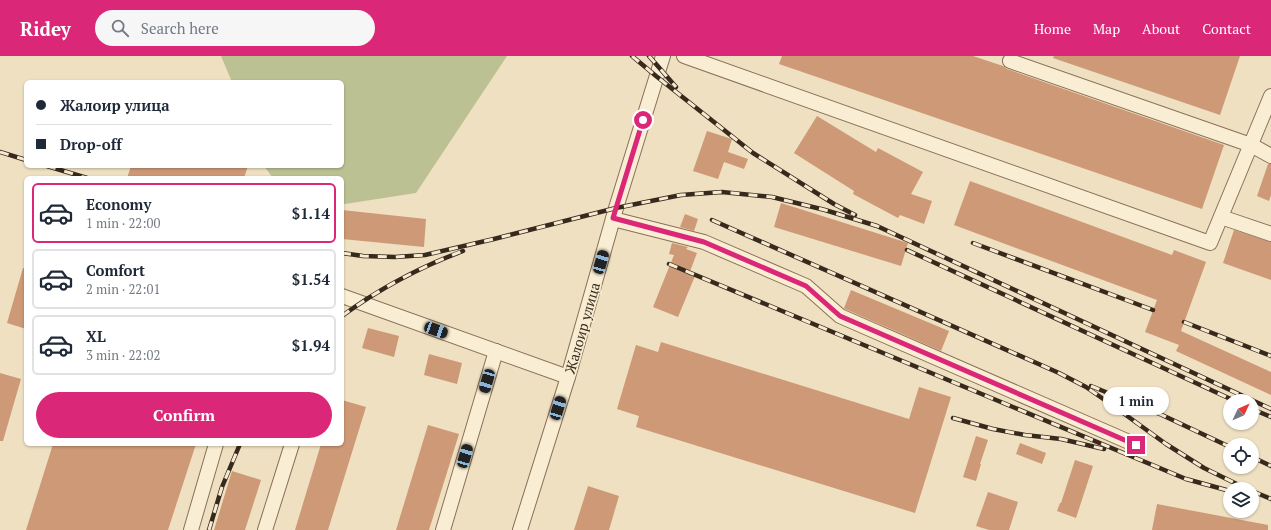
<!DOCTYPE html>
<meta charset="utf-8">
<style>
body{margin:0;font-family:"PT Serif",serif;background:#f6f6f7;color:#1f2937;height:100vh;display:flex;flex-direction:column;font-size:15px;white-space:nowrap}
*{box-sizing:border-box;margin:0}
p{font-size:13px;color:#747a83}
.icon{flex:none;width:22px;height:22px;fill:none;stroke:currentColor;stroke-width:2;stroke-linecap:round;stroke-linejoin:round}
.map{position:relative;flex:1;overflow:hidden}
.details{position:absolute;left:24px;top:120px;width:320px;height:270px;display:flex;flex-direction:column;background:#fff;border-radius:6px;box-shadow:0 1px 3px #0004}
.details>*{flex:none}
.top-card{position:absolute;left:24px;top:24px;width:320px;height:88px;border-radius:6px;box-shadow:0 1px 3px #0004;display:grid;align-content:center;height:88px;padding:0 12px;background:#fff}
.needle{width:26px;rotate:46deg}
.buttons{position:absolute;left:1223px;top:338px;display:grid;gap:8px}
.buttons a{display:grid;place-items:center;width:36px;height:36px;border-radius:50%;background:#fff;box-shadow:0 1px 3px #0004;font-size:20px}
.end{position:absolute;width:18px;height:18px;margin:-9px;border:5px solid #db2777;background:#fff;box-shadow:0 0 0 2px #fff}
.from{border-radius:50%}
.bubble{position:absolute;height:28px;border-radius:14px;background:#fff;box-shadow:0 1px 3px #0004;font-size:13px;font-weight:700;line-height:28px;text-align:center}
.car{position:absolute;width:12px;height:24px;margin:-12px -6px;border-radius:5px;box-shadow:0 0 3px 1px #0007;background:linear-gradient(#222 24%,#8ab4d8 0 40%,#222 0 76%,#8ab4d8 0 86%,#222 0)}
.top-card b{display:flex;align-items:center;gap:14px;height:38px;font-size:15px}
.top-card b+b{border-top:1px solid #e0e1e3}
.top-card i{width:10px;height:10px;background:#1f2937}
ul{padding:7px 0 0;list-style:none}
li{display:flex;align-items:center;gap:12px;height:60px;margin:0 8px 6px;padding:0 4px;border:2px solid #e0e1e3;border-radius:6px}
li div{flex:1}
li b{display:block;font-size:15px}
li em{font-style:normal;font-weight:700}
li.on{border-color:#db2777}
li>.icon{width:36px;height:36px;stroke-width:1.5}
.cta{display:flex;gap:8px;margin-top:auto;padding:8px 12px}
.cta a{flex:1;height:46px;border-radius:24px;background:#db2777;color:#fff;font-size:16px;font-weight:700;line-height:46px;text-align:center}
header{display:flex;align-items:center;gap:24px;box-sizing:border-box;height:56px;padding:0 20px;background:#db2777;color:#fff}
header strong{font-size:19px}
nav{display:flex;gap:22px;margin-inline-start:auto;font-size:14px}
.search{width:280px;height:36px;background:#f6f6f7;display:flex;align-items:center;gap:10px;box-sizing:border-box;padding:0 14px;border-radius:22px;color:#747a83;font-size:15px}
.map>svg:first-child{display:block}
.cemetery{fill:#bcc194}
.building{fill:#ce9976}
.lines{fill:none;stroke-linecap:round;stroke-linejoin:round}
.minor-casing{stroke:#887158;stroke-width:16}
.minor{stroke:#f9eed4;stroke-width:14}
.rail-casing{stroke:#38291d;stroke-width:4.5}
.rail{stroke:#f6ebd0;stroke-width:3;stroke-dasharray:9;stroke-linecap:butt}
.route{stroke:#db2777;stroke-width:5}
.labels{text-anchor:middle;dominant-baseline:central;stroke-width:3.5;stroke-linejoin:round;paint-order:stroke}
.street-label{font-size:14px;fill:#38291d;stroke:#f6ebd0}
</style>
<header>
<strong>Ridey</strong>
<div class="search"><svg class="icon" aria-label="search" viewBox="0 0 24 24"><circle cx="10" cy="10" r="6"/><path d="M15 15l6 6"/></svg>Search here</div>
<nav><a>Home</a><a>Map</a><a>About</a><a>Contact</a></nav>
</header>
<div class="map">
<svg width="1271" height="474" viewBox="0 0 1271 474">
<rect width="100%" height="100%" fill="#efe0c1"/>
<path class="cemetery" d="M221,0H507L416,137L345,148L342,147V122H273L264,110H342V26H232Z"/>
<g class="building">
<path d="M782,0H973L1003,10L1007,13L1224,89L1202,153L779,8Z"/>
<path d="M1054,0H1240L1220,59L1053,2Z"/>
<path d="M817,60L876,96L878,92L923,116L911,138L932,145L924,168L900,159L898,162L853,138L854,135L794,97Z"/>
<path d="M707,75L732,83L728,96L748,103L744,113L724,106L718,123L693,115Z"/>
<path d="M1268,108H1271V139L1269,145L1257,140Z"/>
<path d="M131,110H248L244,122H127Z"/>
<path d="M970,125L1172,199L1174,194L1206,206L1181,275L1271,316V339L1176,295L1179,289L1145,276L1157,244L954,169Z"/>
<path d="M781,147L908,187L901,210L774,171Z"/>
<path d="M342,154L426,163L424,191L342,183Z"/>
<path d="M685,158L698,163L694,175L680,171Z"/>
<path d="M1234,174L1271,186V224L1223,207Z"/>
<path d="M672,187L688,191L686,193L697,197L689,218L695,220L678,261L653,251L674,199L669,198Z"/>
<path d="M23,212H26V273L7,267Z"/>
<path d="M851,234L949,275L941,295L845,253L844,252Z"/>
<path d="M368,272L399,280L394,301L362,292Z"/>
<path d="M661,286L909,363L919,331L951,341L915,457L636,371L639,360L617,353L636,289L658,296Z"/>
<path d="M429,298L462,307L457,328L424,319Z"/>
<path d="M0,317L21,323L3,385H0Z"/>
<path d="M342,344L366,351L328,474H295L321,388H342Z"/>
<path d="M428,369L459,378L429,474H396Z"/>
<path d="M976,380L988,384L980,408H981L976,425L963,421Z"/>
<path d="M1020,387L1046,397L1042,408L1016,398Z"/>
<path d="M53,388H196L168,474H26Z"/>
<path d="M1075,404L1093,410L1076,462L1057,455L1060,447H1061Z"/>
<path d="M232,415L261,424L245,474H214Z"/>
<path d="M588,430L619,440L609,474H574Z"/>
<path d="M988,436L1018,446L1009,474H989L976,470Z"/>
<path d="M1157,448L1268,469V474H1152Z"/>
</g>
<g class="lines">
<g class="minor-casing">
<g id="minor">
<path d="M684,0L1210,187L1271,40"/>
<path d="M1010,5L1251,89L1271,100"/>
<path d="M1221,161L1271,178"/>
<path d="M613,163L704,186L806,230L840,260L1136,389"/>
<path d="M342,240L568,321"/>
<path d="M191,474L216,388"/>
<path d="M265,474L292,388"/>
<path d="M443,474L496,295"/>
<path d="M520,474L568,321L616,152L663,0"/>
</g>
</g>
<use href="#minor" class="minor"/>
<g class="rail-casing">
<g id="rail">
<path d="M632,0L656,20L753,97L834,148L855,159"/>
<path d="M649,0L676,31"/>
<path d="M0,96L26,104"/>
<path d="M47,110L87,122"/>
<path d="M712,164L1059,317L1086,331L1112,349L1166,388L1204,412L1247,433"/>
<path d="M973,187L1153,254"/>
<path d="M907,194L1235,345"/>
<path d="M342,197L363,200L395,201L425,199L494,183L616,152L681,139L722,136L772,141L825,154L877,170L1271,353"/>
<path d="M669,208L1186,423L1230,435"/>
<path d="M342,260C379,233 420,211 463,195"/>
<path d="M1184,266L1271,300"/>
<path d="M1091,330L1162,359L1230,391"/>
<path d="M1252,353L1271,361"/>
<path d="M953,362L993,373L1025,379L1061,383L1104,393"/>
<path d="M1252,401L1271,410"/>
<path d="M1252,435L1271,443"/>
<path d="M209,474L222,431L240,388"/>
</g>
</g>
<use href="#rail" class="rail"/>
</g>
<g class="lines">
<path class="route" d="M643,64L613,162L704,186L806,230L840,260L1136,389"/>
</g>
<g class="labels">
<g class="street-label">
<text transform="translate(582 272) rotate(-74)">Жалоир улица</text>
</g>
</g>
</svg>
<div class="buttons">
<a><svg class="needle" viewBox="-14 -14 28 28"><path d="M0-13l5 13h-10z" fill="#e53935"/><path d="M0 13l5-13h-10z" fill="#747a83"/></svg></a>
<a><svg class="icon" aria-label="locate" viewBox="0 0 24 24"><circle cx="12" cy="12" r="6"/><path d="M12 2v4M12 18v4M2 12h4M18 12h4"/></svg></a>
<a><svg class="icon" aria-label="layers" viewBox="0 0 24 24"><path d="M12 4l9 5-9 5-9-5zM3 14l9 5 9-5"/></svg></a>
</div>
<i class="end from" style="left:643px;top:64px"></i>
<i class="end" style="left:1136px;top:389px"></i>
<div class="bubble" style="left:1103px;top:331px;width:66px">1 min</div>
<i class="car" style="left:601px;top:206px;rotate:16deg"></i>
<i class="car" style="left:436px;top:274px;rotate:110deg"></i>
<i class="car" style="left:487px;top:325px;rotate:196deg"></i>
<i class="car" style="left:558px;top:352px;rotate:17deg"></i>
<i class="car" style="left:465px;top:400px;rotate:16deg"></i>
<div class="top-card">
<b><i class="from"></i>Жалоир улица</b>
<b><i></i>Drop-off</b>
</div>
<section class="details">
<ul>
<li class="on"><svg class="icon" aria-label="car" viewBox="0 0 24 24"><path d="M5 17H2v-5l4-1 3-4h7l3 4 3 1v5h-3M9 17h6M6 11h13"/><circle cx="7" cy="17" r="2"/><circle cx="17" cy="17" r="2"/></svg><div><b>Economy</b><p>1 min · 22:00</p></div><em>$1.14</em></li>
<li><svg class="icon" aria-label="car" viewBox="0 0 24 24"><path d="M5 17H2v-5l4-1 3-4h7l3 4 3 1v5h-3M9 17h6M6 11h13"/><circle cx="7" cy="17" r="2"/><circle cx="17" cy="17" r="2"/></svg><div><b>Comfort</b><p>2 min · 22:01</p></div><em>$1.54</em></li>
<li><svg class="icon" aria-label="car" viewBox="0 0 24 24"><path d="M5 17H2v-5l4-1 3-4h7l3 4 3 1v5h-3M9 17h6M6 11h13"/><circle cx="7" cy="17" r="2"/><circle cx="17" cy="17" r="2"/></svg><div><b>XL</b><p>3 min · 22:02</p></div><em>$1.94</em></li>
</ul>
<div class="cta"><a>Confirm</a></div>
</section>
</div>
